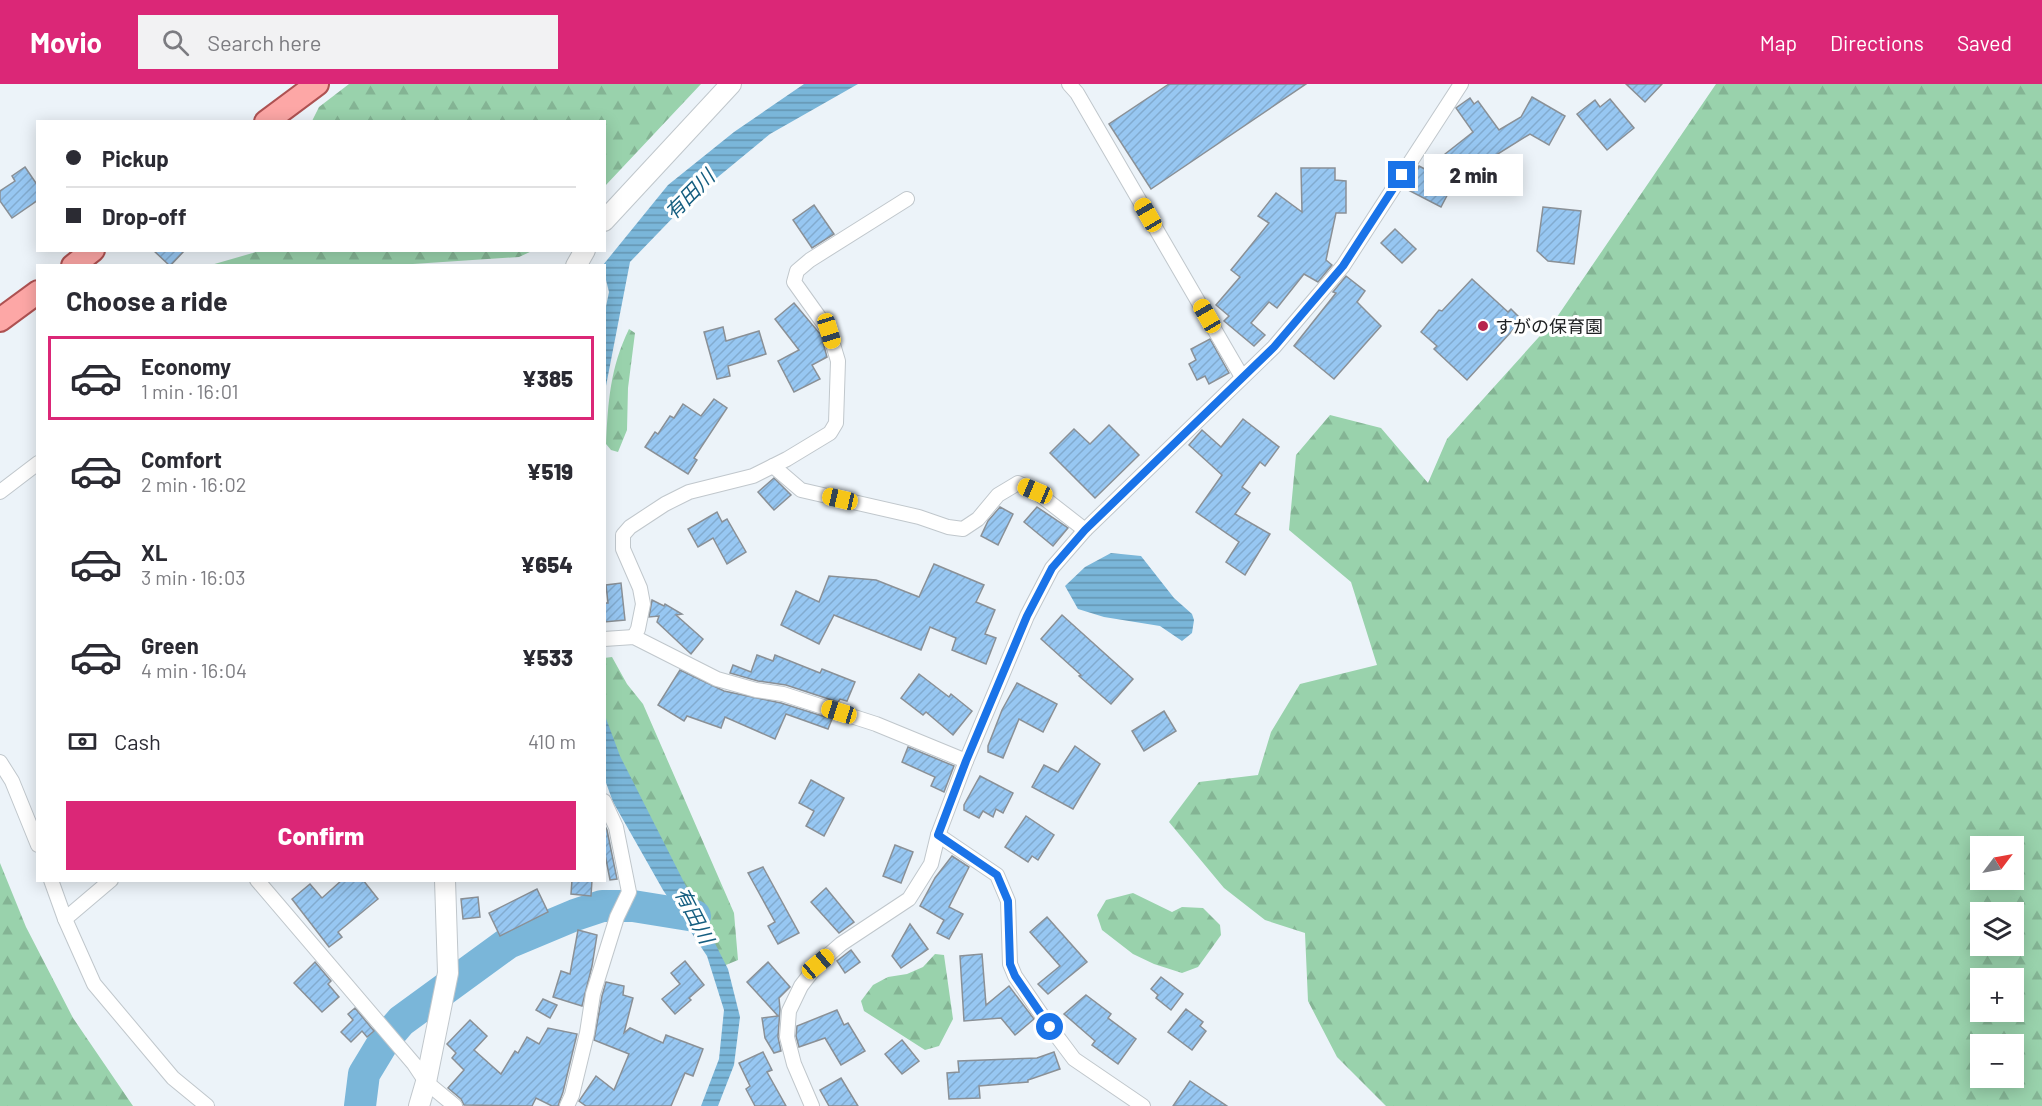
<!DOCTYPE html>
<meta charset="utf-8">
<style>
body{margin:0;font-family:Barlow,"Noto Sans JP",sans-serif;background:#f2f2f3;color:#2b2b33;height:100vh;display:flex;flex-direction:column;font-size:22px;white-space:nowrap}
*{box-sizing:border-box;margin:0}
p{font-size:20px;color:#7c7c81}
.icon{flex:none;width:33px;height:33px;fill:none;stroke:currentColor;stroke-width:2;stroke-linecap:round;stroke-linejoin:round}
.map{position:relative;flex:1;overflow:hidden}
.side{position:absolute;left:36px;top:180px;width:570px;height:618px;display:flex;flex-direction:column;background:#fff;border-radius:0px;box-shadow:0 3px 15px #0003}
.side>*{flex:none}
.guide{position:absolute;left:36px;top:36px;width:570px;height:132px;border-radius:0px;box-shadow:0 3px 15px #0003;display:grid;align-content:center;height:132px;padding:0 30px;background:#fff}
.needle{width:39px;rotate:58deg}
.fabs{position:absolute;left:1970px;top:752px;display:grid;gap:12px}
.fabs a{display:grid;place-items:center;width:54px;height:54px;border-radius:0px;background:#fff;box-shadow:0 3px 15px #0003;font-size:30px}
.end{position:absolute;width:27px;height:27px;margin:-14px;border:8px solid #1a73e8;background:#fff;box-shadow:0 0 0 3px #fff}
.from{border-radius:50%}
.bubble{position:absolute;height:42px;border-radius:0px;background:#fff;box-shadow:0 3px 15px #0003;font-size:20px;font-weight:800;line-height:42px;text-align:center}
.car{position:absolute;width:18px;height:36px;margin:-18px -9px;border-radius:8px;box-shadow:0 0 4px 2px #0007;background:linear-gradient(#f5c518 24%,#345 0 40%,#f5c518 0 76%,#345 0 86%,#f5c518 0)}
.guide b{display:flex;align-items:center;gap:21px;height:57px;font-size:22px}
.guide b+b{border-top:2px solid #e1e1e2}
.guide i{width:15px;height:15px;background:#2b2b33}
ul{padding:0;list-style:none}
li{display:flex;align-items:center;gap:18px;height:84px;margin:0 12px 9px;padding:0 18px;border:3px solid transparent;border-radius:0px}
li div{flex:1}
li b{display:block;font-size:22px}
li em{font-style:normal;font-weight:800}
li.active{border-color:#db2777}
li>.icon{width:54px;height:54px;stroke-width:1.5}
h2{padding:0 30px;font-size:27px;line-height:72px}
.pay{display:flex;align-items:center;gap:15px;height:66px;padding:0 30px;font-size:22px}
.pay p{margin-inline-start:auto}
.button{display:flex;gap:12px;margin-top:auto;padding:12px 30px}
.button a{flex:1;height:69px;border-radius:0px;background:#db2777;color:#fff;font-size:24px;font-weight:800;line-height:69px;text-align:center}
header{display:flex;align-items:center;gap:36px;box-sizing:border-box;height:84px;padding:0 30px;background:#db2777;color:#fff}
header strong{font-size:28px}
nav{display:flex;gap:33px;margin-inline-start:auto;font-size:21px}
.search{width:420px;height:54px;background:#f2f2f3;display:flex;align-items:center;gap:15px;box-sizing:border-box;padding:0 21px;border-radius:0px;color:#7c7c81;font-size:22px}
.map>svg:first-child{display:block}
.forest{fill:url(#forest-firs);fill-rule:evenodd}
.water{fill:url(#water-rules)}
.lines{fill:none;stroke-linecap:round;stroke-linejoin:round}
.river{stroke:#7ab6d9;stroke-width:32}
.building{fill:url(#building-hatch);stroke:#8a9096;stroke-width:1.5}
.street-casing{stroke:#c0c7cc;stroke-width:16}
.secondary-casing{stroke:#c0c7cc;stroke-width:22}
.primary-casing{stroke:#ae5252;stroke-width:26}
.street{stroke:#fff;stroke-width:14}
.secondary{stroke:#fff;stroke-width:20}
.primary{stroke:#fda7a6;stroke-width:22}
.route{stroke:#1a73e8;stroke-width:8}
.poi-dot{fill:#b6254c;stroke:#fff;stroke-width:2}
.labels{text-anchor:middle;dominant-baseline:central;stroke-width:6;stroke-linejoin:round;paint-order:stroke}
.poi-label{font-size:18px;fill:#202224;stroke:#fff;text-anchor:start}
.water-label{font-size:20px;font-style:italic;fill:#155e80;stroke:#fff}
</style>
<header>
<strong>Movio</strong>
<div class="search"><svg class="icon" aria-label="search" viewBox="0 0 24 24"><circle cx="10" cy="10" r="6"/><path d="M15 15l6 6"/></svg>Search here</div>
<nav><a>Map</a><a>Directions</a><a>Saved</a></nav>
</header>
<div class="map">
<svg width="2042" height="1022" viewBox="0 0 2042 1022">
<defs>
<pattern id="forest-firs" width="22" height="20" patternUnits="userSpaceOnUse" patternTransform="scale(1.5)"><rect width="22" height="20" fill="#99d2ac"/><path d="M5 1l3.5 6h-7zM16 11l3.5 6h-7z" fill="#84b494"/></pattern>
<pattern id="water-rules" width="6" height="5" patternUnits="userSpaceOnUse" patternTransform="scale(1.5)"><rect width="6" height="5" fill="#7ab6d9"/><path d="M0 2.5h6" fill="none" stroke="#6494b0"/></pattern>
<pattern id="building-hatch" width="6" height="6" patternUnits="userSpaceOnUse" patternTransform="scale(1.5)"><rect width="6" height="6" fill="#97c7f2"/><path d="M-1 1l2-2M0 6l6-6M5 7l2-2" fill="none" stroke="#82abcf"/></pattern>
</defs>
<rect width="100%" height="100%" fill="#ecf3f9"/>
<g class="forest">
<path d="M349,0H701L605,102L604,38L312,37L319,23Z"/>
<path d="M1716,0H2042V1022H1386L1337,973L1308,917L1305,849L1265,836L1224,804L1169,738L1199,698L1258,691L1271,648L1300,600L1377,581L1351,498L1289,446L1296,371L1330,331L1381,344L1428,399L1447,355L1557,233ZM1980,762H2013V795H1980ZM1980,828H2013V861H1980ZM1980,894H2013V927H1980ZM1980,960H2013V993H1980Z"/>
<path d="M263,166H532V167L519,173L383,182L211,181Z"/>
<path d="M629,245L635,249L628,304L627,346L618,368L611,366L606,360C608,318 610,284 629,245Z"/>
<path d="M612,573L627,600L643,620L734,829L738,876L721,883L605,653L604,574Z"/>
<path d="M0,779L26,843L73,934L133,1022H0Z"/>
<path d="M1133,809L1172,828L1182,823L1203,824L1220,841L1221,851L1198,883L1182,889L1154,880L1133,870L1102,846L1097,831L1106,816Z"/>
<path d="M935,870L944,871L953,935L939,962L925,966L864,927L861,917L873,901L888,893L907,890L923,883Z"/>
</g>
<g class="water">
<path d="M804,0H858L770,50L690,116L630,178L605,307L604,232L609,208L605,192L604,182L603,181L668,101L734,48Z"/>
<path d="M1111,469L1141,472L1174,514L1192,530L1194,536L1192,549L1182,557L1160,542L1104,533L1078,525L1065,502L1085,483Z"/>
<path d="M604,629L620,672L728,885L740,933L734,981L718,1022H701L719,975L724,926L707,872L663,806L613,718L605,696Z"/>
</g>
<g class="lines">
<path class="river" d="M360,1022L364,990L384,957L401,937L508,859L575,831L602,822H633L695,832"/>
</g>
<g class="building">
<path d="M1169,0H1306L1151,105L1109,40Z"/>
<path d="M1626,0H1662L1645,18Z"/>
<path d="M1532,13L1565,32L1549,61L1530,50L1488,76L1495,85L1489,89L1494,95L1476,109L1445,70L1473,48L1456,24L1470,14L1474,20L1478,17L1499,46L1521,33Z"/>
<path d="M1610,15L1634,44L1607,66L1577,30L1595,16L1600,23Z"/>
<path d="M1419,82L1453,100L1441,123L1408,106Z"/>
<path d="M25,83L38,102V116L12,134L0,117V107L15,97L12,92Z"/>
<path d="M1301,84H1335V96L1346,97V129H1336L1326,176L1332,181L1318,198L1304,190L1277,224L1269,218L1251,239L1265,251L1254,262L1224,237L1229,232L1216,221L1240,193L1231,186L1269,139L1258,132L1276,109L1302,128Z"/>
<path d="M814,121L834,150L812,164L793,136Z"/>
<path d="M1543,123L1581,127L1574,180L1548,177L1537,167Z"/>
<path d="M1395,145L1416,165L1402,179L1381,159Z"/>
<path d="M153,166H185L170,182Z"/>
<path d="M1346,192L1365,207L1357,218L1381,242L1334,295L1294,262L1336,209L1333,208Z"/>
<path d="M1472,195L1508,228L1511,225L1522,236L1467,296L1434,265L1437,262L1421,248L1439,226L1442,227Z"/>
<path d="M794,219L821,251L827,273L812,281L820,295L794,308L778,277L799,266L775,235Z"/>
<path d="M723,243L726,257L759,247L766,270L728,282L730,292L717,295L704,248Z"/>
<path d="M1210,255L1229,289L1209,300L1205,292L1197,296L1189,280L1196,276L1191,265Z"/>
<path d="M714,315L727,324L694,374L697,376L688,390L645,363L655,348L658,350L670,332L674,334L683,320L701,332Z"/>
<path d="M1243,335L1279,363L1265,382L1260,378L1242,403L1250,409L1235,430L1270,450L1245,491L1226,478L1239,458L1196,428L1222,391L1189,361L1202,346L1221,363Z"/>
<path d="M1109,341L1139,371L1095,414L1050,369L1074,345L1090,360Z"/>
<path d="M774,394L791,411L774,426L758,408Z"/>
<path d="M1000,423L1013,430L998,461L981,452L988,437Z"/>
<path d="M1037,423L1068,444L1053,462L1024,438Z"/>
<path d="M717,428L722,438L727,435L746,468L727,480L713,454L698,463L688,445Z"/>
<path d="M934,480L984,501L976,518L995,526L985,550L996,554L986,580L952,566L956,554L930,543L921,566L834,531L819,560L781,541L796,507L819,518L829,492L876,496L919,513Z"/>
<path d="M621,499L625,536L604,538V519H608L606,501Z"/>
<path d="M652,516L664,522L665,520L682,530L676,531L703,555L691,570L657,538L659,532L649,533Z"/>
<path d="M1062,531L1133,595L1111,620L1079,592L1081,591L1041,555Z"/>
<path d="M757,571L773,577L775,571L820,589L822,585L855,598L847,617L840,615L838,618L786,601L758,597L730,589L733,581L751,588Z"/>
<path d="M680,586L724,607L781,619L832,635L828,645L786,630L775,655L725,633L721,644L687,632L684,637L658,621Z"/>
<path d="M919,590L949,613L951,610L972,627L953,651L926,628L923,631L901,614Z"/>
<path d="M1017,599L1057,620L1043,648L1019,635L1003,674L988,668V662L1002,626Z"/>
<path d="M1164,627L1176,647L1144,667L1132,647Z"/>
<path d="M1075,662L1100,680L1073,725L1032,703L1044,681L1058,688Z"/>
<path d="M908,663L954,682L944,708L931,702L935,693L902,678Z"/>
<path d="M980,692L1013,709L1003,729L996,725L993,733L983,727L979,734L964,726V721Z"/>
<path d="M811,696L844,714L824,752L806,742L814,727L799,719Z"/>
<path d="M1026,732L1054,751L1038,776L1032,772L1028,778L1005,763Z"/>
<path d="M604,740L607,746L617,795L610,796L604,765Z"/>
<path d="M895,761L913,768L901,799L883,792Z"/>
<path d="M952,772L969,783L949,823L963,830L949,855L937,849L944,836L920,822L935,794Z"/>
<path d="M763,783L799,849L778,860L768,842L775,838L748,789Z"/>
<path d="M342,796H363L378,815L338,848L342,853L329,863L292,815L310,800L322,814Z"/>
<path d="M572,796H592L591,812L571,810Z"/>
<path d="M826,804L854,838L839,849L811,818Z"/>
<path d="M537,805L548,828L500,852L489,829Z"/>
<path d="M478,813L480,833L463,835L461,815Z"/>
<path d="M1047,833L1087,878L1048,910L1038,900L1060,882L1030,848Z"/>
<path d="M910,840L928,865L901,884L892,872Z"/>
<path d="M578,846L597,851L592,882L582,922L553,913L561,887L570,890Z"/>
<path d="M851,866L860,878L845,889L837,877Z"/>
<path d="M982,870L986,921L1009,902L1034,935L1015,951L1001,934L964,937L960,872Z"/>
<path d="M685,877L704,901L689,914L691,916L675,930L662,915L680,900L671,889Z"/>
<path d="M315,878L331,897L328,900L339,913L322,928L294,899Z"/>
<path d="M768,878L790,903L779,914L780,925L778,953L781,967L774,969L765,954L762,934L778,932L747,898Z"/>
<path d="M1161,893L1183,910L1171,926L1156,914L1158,911L1151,905Z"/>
<path d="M606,898L624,902L623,911L633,914L624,949L630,944L663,959L666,951L703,965L693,992L685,989L671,1022H586L579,1017L596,992L614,1006L629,970L594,956L602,912Z"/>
<path d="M1086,911L1111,930L1108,934L1136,955L1118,980L1092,961L1095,957L1064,930Z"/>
<path d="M543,915L557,921L550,934L536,926Z"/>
<path d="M355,924L374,947L367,953L362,947L351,958L341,948L353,936L348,930Z"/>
<path d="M1186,925L1203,938L1200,942L1206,947L1192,966L1168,948Z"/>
<path d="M837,926L844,941L848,939L865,967L841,981L825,954L799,963L796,952L797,942Z"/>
<path d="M470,936L487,952L474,966L501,990L515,967L518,969L527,953L539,960L548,944L577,950L563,1008L558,1022H552L536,1014L532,1022L464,1021L461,1015L448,1004L464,986L452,974L456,969L447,960Z"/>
<path d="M902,956L919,977L902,990L885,970Z"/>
<path d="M763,968L772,986L767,988L786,1022H755L746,1005L750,1002L739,979Z"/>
<path d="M1054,968L1060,985L1028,996V998L979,1002L980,1014L949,1015L947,989L959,988L958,977L1037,974Z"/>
<path d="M841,994L858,1022H829L820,1006Z"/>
<path d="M1190,997L1227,1022H1173Z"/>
</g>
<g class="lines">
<g class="street-casing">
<g id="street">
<path d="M1069,0L1077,9L1242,293"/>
<path d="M773,382L801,406L919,433L948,443L963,445L978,435L998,411L1018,399L1035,407L1085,446"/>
<path d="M0,408L38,379"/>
<path d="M634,553L638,545L643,520L640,504L623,465V451L630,443L665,420L689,408L753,392L787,375L830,349L836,339L838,277L829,247L794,198L797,187L810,176L907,115"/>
<path d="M604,555L634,553L717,595L756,606L783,610L876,640L966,677"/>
<path d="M0,678L12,697L38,761"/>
<path d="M938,751L997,791L1008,817L1010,880L1015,892L1050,943L1074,975L1143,1022"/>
<path d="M51,796L65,835L94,900L173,994L207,1022"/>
<path d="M257,796L414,980L426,998L455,1022"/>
<path d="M65,835L111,796"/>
<path d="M567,1022L572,1011L587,949L593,910L617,833L629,808L616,743L604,717"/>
<path d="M812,1022L794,980L787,953L789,927L801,902L818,880L841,860L909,815L931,780L938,751L966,677L1027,532L1052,484L1085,446L1274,263L1343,182L1461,0"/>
</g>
</g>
<g class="secondary-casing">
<g id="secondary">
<path d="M604,137L731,0"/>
<path d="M576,182L585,166"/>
<path d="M419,1022L426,998L448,889L445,796"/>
</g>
</g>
<g class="primary-casing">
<g id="primary">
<path d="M266,38L317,0"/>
<path d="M73,182L93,166"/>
<path d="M0,236L38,208"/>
</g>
</g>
<use href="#street" class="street"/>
<use href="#secondary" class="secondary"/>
<use href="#primary" class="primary"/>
</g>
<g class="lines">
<path class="route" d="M1050,943L1015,892L1010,880L1008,817L997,791L938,751L966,677L1027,532L1052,484L1085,446L1274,263L1343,182L1402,91"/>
</g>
<circle class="poi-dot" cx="1483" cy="242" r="6"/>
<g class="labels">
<g class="poi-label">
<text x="1495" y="242">すがの保育園</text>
</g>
<g class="water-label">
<text transform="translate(689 110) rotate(-45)">有田川</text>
<text transform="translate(695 831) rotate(63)">有田川</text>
</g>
</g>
</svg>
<div class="fabs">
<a><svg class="needle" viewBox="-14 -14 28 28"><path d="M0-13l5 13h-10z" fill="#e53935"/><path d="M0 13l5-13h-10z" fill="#7c7c81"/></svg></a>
<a><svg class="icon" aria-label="layers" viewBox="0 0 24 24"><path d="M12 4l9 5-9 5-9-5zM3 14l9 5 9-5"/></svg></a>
<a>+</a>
<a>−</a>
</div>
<i class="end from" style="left:1050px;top:943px"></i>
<i class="end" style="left:1402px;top:91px"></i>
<div class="bubble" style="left:1424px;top:70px;width:99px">2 min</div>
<i class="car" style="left:1148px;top:131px;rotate:330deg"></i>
<i class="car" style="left:1207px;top:232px;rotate:330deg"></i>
<i class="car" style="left:829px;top:247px;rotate:163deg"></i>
<i class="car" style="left:1035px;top:407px;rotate:293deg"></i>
<i class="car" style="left:840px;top:415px;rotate:283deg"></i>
<i class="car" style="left:839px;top:628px;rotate:287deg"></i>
<i class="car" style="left:818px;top:880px;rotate:50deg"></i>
<div class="guide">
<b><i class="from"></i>Pickup</b>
<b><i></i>Drop-off</b>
</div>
<section class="side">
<h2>Choose a ride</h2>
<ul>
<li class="active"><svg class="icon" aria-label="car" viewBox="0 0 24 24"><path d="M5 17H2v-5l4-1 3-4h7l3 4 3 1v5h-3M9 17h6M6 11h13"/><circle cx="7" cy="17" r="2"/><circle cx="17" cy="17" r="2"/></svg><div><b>Economy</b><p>1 min · 16:01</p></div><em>¥385</em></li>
<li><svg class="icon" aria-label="car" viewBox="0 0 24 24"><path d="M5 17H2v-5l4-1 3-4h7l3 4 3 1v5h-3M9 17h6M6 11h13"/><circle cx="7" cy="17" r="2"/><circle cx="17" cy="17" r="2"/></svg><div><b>Comfort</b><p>2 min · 16:02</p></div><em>¥519</em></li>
<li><svg class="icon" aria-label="car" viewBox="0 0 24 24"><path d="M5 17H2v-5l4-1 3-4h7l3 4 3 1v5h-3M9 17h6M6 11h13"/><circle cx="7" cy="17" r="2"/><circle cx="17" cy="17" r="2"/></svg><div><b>XL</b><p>3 min · 16:03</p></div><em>¥654</em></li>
<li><svg class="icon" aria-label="car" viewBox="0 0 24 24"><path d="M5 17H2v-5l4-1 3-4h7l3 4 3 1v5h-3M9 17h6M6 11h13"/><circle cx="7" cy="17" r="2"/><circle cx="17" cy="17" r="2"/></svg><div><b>Green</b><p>4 min · 16:04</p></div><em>¥533</em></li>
</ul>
<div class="pay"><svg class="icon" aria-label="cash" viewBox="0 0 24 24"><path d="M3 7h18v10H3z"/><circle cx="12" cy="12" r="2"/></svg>Cash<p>410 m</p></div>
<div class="button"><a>Confirm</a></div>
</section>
</div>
